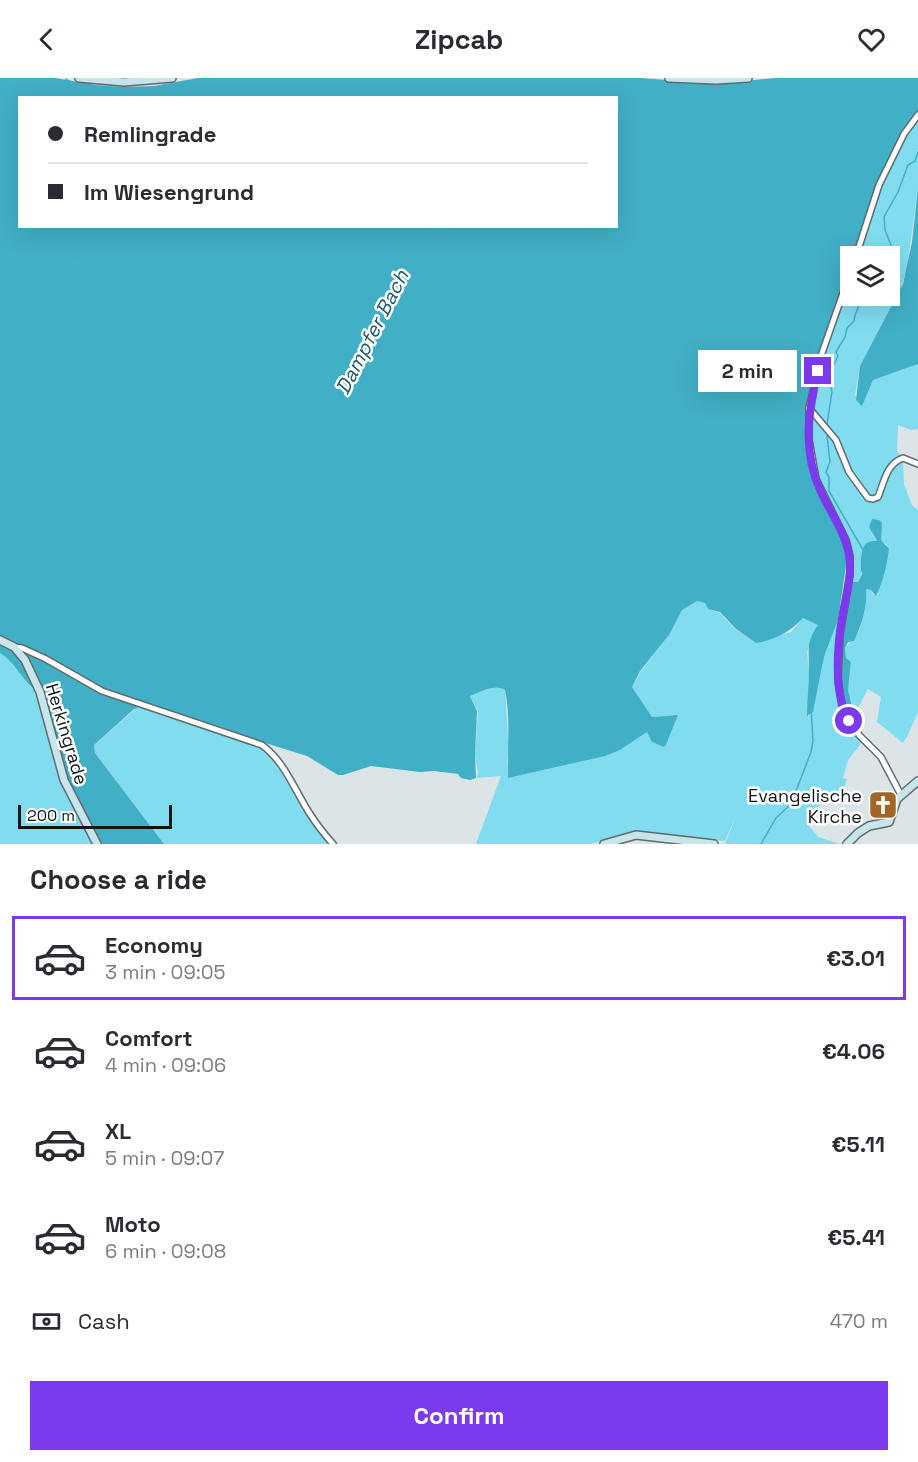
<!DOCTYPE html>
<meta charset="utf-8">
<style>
body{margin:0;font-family:"Space Grotesk",sans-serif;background:#f7f7f7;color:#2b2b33;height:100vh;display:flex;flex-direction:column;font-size:22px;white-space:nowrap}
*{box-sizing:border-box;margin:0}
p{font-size:20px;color:#7c7c81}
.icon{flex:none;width:33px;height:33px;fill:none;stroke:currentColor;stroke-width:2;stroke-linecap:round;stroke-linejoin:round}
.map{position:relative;height:766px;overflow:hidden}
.side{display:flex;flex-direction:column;background:#fff;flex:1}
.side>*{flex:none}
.hud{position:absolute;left:18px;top:18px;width:600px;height:132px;border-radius:0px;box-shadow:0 6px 24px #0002;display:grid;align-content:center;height:132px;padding:0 30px;background:#fff}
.buttons{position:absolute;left:840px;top:168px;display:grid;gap:12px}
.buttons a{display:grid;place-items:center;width:60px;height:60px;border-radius:0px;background:#fff;box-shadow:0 6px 24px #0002;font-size:30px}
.scale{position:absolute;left:18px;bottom:15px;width:154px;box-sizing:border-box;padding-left:6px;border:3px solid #111516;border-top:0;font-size:16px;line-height:21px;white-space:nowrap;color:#111516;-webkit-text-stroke:4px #fff;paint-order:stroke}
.end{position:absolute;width:27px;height:27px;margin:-14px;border:8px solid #7c3aed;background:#fff;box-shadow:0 0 0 3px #fff}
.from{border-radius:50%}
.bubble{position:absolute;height:42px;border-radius:0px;background:#fff;box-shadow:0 6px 24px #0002;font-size:20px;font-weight:800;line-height:42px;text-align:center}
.hud b{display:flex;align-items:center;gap:21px;height:57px;font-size:22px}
.hud b+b{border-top:2px solid #e1e1e2}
.hud i{width:15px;height:15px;background:#2b2b33}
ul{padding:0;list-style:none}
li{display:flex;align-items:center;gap:18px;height:84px;margin:0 12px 9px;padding:0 18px;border:3px solid transparent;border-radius:0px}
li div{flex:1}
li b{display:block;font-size:22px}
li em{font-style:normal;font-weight:800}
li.on{border-color:#7c3aed}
li>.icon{width:54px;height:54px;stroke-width:1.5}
h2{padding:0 30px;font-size:27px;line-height:72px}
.pay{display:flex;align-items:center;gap:15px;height:66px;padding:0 30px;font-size:22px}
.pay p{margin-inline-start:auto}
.action{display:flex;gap:12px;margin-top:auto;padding:12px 30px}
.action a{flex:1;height:69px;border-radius:0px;background:#7c3aed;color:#fff;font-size:24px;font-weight:800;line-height:69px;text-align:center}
header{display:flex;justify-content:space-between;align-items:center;height:78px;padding:0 30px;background:#fff;font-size:27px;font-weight:800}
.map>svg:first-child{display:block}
.green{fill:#81dcf0}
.forest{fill:#41afc5;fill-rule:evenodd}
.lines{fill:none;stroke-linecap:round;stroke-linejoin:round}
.stream{stroke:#42afc6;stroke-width:1.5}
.street-casing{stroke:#616a6c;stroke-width:8}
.secondary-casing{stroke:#616a6c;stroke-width:10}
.street{stroke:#fff;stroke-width:5}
.secondary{stroke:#c8e5eb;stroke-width:7}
.route{stroke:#7c3aed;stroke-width:8}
.labels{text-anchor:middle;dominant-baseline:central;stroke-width:5;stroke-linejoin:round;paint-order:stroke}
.street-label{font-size:18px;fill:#111516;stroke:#fff}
.poi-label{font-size:18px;fill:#111516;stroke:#fff;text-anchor:end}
.water-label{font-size:20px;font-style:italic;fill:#1e5966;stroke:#fff}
</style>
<header><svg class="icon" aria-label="back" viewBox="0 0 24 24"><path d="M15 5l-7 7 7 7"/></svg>Zipcab<svg class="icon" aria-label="heart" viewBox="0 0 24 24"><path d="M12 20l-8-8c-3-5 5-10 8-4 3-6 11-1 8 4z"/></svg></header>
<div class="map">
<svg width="918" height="766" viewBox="0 0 918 766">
<rect width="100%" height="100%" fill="#dbe5e8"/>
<g class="green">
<path d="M918,37V110L907,190L898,219L860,288L855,317L862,327L873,302L918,286V351L911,352L898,347L897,373L903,380L904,406L912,427L918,432V634L907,659L903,665L877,644L881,619L868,611L859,628L856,642L848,612L851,584L846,580L845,570L859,553L865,511L871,512L874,517L878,516V509L884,497L887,467L871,455L877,463L868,464C859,477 865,492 858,504H849L850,484L816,401L808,346L830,248L850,195V218H890V178H856L886,90Z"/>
<path d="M697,523L705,525L708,531L719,534L735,551L756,565L791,554L803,540L819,547L807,574L809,590L808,638L813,634C815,616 826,548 841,541L837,602L863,663L848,682L843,700L847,701L844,711L847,717L844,724L823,716L817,737L813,735L807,745L818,759L840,766H725L737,736L725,763L636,753L591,766H476L501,698L477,700L478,694L475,678L478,633L470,618C481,614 494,606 505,612L509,671L507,683L508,700L604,678L620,672L647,654L652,664L664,669L666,667L678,637L651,639L632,609L641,593L669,557L682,532L690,526Z"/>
<path d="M0,575C17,585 22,605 38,614L96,766H0Z"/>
<path d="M140,627L256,665L269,673L332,766H164L95,675L94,667Z"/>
</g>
<g class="forest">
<path d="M0,0H55L96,7L124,9L154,8L198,0H641L716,6L775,0H918V36L884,90L854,178H850V189L827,252L808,329L807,345L811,391L820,417L844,462L848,474L838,542L824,578L813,634L807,638C807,622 809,607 809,591C809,571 806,564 818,547L803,540C790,554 775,562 756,565L736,551L720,534L708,531L705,525L697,523L682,532L669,557L640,593L632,609L652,639L678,637L666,667L664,669L652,664L647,654L620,672L605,678L508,700C507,671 511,640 505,612C494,606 481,614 470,618L477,633L475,678L476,700L470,702L461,700L458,696L434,693L420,694L371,688L343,697H338L307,678L142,627L133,632L94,667L95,675L164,766H98L65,703L41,615C22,606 18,586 0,575ZM20,20H616V148H20Z"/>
<path d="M918,110V286L873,302L862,328L856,322L860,288L903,206L912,164Z"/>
<path d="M872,441L879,442L882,445L881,462L889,471C887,486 883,505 876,518L871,512L866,511C868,527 861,548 854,563L848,564L845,570L846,580L851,584L848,612L859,657L849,643L839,614L842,540L849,504H858L862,496C860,489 860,470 867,465C870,463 874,463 877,463L869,449Z"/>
</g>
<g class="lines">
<g class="stream">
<path d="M66,1L75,7V20"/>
<path d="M63,148L75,177L82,183"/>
<path d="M887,178L891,167L885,152L884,139L898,114L908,87L915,83L918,74"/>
<path d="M0,318H4L38,301L42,294L68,263L77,239L82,217L89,204L85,188"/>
<path d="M538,320C536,309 536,300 543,290C542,278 537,248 556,246L558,243C556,233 552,206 554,196C558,177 573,179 565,157L568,148"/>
<path d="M827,346L832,314L830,306L833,302V288L838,278L836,274L845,259L847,250L854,243C855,233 860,226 864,218"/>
<path d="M827,357L830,384L826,394L829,399V413L866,477L867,492L848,537"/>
<path d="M298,395C303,386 313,366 314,358L328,351L336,337L352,326L358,314L360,303L367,295L373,279L382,270L391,254L402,221L417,205C418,198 416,192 420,186C429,173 441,162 447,148"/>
<path d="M490,506L498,463L505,446L507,428L505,419C509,413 515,408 518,403C524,389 517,388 534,381C540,371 535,359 533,348L540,334"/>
<path d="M832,550L836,543"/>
<path d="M105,577L114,561L133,548L135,543L133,539L148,521L154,504L163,496L170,484L184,473L190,462L231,444L259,428L295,402"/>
<path d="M761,766L776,740L791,726L811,674L813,663L810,613L822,585L828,557"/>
</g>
<g class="street-casing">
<g id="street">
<path d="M856,178L879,107L904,56L918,37"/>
<path d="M850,195L822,275L809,330V362L816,401L846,462L850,478V496L840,556L838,602L842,628L859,657L881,679L901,717"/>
<path d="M809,330L836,362L849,394L868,420L873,421L878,419C884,405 886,386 903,380L918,386"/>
<path d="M14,569L22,570L46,581L102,613L262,667C285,684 295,713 310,736C317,747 325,757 333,766"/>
</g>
</g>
<g class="secondary-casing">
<g id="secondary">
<path d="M79,0L124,4L172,0"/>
<path d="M669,0L716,2L748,0"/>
<path d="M0,562L14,569L25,582L40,614L64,702L97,766"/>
<path d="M604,766L636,757L714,766"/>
<path d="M847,766L858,755L869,748L889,744L897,721L918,703"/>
</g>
</g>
<use href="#street" class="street"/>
<use href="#secondary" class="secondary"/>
</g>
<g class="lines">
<path class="route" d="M818,293C808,335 802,373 821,414C832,438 849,459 850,486C851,503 846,519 843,535C837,567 833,615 849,643"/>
</g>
<defs>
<g id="church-square" transform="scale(1.5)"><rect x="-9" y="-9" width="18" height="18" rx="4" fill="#a16626" stroke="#fff"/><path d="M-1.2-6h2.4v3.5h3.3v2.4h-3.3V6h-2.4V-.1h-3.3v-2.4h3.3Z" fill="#fff"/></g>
</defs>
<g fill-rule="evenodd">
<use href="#church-square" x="883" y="727"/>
</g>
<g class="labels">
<g class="street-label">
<text transform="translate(67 656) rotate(73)">Herkingrade</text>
</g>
<g class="poi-label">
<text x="862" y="717">Evangelische<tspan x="862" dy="21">Kirche</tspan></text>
</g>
<g class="water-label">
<text transform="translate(372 254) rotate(-63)">Dampfer Bach</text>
</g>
</g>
</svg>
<div class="buttons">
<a><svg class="icon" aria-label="layers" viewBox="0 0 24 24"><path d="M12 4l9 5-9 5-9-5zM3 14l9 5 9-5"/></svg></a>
</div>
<div class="scale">200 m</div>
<i class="end from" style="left:849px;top:643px"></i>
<i class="end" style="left:818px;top:293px"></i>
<div class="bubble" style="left:698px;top:272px;width:99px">2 min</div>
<div class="hud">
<b><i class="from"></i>Remlingrade</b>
<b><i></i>Im Wiesengrund</b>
</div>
</div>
<section class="side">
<h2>Choose a ride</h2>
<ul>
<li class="on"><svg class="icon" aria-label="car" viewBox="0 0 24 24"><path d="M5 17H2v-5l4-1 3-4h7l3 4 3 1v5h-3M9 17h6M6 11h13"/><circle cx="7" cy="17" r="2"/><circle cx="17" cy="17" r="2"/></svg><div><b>Economy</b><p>3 min · 09:05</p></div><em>€3.01</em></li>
<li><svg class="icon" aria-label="car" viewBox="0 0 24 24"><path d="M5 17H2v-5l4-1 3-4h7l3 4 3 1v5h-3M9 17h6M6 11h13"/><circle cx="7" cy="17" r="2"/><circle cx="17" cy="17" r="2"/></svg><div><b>Comfort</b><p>4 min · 09:06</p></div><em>€4.06</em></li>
<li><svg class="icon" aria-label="car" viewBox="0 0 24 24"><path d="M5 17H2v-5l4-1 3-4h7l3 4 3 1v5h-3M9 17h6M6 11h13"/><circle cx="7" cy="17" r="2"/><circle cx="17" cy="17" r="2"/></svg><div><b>XL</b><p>5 min · 09:07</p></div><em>€5.11</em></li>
<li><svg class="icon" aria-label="car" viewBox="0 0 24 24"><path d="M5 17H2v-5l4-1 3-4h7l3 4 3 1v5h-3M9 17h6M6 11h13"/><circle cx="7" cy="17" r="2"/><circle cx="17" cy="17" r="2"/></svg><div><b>Moto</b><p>6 min · 09:08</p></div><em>€5.41</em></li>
</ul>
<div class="pay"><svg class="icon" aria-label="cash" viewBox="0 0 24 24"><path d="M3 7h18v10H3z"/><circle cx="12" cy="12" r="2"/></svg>Cash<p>470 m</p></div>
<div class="action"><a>Confirm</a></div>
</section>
